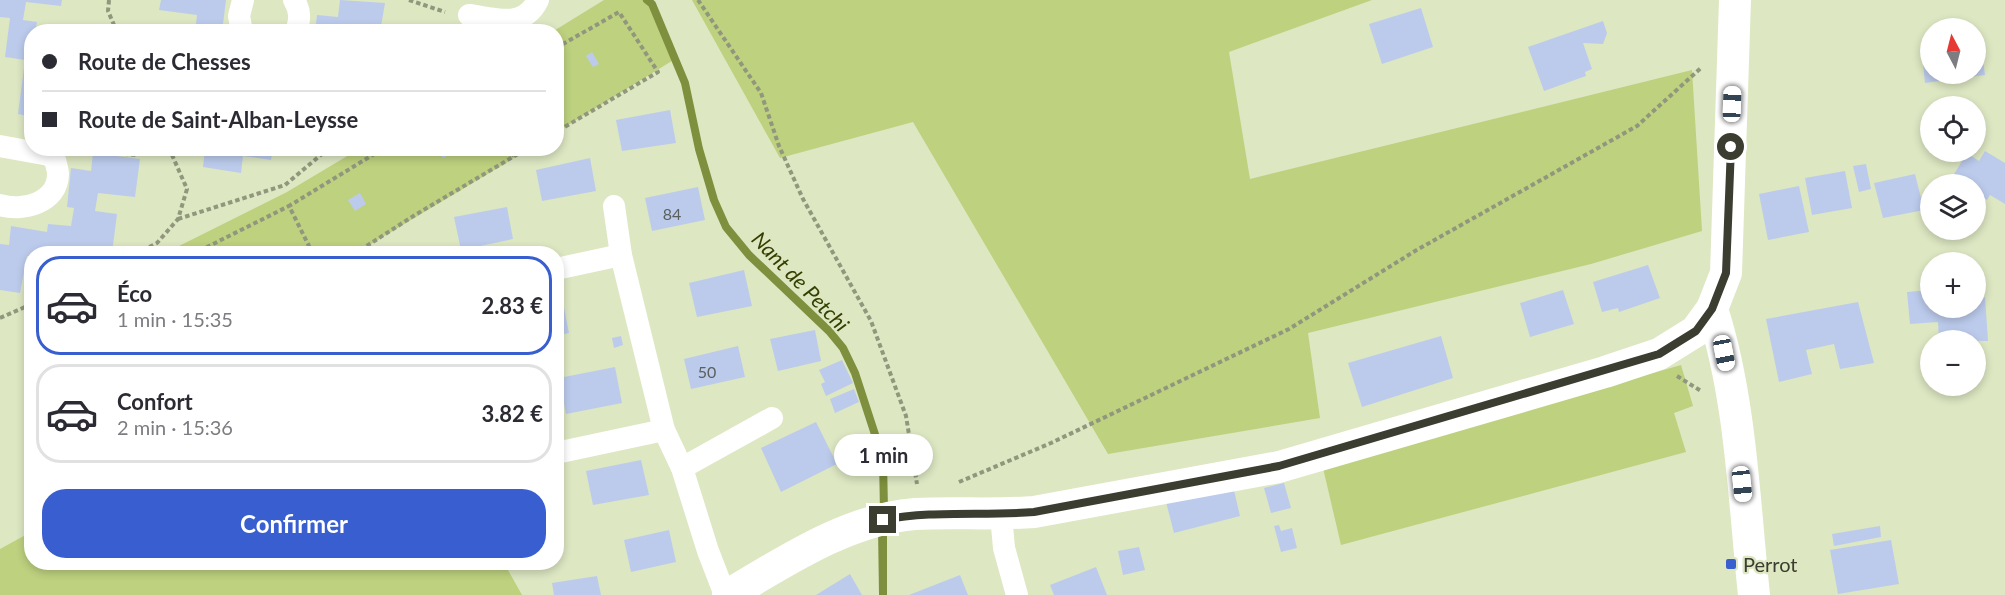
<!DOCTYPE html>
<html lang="fr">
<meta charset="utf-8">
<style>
body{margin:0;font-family:Lato,sans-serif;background:#f2f2f3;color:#2b2b33;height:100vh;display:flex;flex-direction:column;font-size:22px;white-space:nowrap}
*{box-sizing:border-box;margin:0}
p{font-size:20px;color:#7c7c81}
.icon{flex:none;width:33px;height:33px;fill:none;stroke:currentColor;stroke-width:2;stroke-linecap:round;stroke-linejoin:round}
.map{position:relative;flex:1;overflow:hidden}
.details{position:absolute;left:24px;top:246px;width:540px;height:324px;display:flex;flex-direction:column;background:#fff;border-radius:24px;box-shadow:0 3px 9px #0003}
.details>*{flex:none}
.banner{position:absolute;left:24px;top:24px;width:540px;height:132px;border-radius:24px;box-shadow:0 3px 9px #0003;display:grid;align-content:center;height:132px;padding:0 18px;background:#fff}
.needle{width:39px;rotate:353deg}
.fabs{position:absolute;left:1920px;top:18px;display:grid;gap:12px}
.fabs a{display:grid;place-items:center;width:66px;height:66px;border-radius:50%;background:#fff;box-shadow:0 3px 9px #0003;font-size:30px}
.end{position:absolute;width:27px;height:27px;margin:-14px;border:8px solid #3a3d2f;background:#fff;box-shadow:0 0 0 3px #fff}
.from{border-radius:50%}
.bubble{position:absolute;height:42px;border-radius:21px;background:#fff;box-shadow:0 3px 9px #0003;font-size:20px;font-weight:700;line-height:42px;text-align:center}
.car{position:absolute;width:18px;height:36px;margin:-18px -9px;border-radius:8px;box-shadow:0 0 4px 2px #0007;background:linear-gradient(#fff 24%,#345 0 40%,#fff 0 76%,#345 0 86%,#fff 0)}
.banner b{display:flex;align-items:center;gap:21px;height:57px;font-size:22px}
.banner b+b{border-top:2px solid #e1e1e2}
.banner i{width:15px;height:15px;background:#2b2b33}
ul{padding:10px 0 0;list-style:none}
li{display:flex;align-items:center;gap:18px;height:99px;margin:0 12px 9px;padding:0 6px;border:3px solid #e1e1e2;border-radius:24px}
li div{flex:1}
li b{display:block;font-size:22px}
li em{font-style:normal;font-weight:700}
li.active{border-color:#385ecf}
li>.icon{width:54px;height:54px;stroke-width:1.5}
.button{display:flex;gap:12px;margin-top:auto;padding:12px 18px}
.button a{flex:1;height:69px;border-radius:24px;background:#385ecf;color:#fff;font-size:24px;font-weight:700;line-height:69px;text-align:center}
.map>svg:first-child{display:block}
.green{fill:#bed17f}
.water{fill:#7e8f3d}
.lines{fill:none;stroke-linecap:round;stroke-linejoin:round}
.stream{stroke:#7e8f3d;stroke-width:8}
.building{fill:#bccbec}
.path{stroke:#90977d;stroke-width:4;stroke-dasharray:4.5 3;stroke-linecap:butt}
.street{stroke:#fff;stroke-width:22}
.secondary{stroke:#fff;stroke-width:32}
.route{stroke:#3a3d2f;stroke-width:8}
.poi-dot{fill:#385ecf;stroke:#dde7c2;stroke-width:2}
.labels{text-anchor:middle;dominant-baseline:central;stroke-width:4.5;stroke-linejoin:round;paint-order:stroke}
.number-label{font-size:16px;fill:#5a605e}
.poi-label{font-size:20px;fill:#3a3d2f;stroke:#dde7c2;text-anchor:start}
.water-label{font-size:21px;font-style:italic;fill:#343f00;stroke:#dde7c2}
</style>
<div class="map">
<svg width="2005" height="595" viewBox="0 0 2005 595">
<rect width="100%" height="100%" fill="#dde7c2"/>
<g class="green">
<path d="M604,0H647L652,4L675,59L557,132L556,32H552Z"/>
<path d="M692,0H1372L1229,52L1250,179L1692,70L1702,231L1591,264L1308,333L1320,418L1108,454L913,122L780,158Z"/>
<path d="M359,149H529L356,253L163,254L287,192Z"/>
<path d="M1681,365L1693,406L1674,413L1686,452L1341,545L1323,468Z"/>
<path d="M31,532L32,562L504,563L522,595H0V549Z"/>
</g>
<path class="water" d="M887,524V595H879L878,526Z"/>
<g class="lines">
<path class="stream" d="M647,0L652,4L685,83L699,149L714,200L726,227L749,255L829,331L843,348L855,373L883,459L884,511"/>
</g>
<g class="building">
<path d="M0,0H62L61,6L26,2L23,20L37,22L35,32H32V117L18,114L25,60L5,57L10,18L0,17Z"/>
<path d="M161,0H226L222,32H195L197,15L159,10Z"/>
<path d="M340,0L385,3L380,32H315L317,15L338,17Z"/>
<path d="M1421,8L1433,47L1382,64L1369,24Z"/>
<path d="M1603,21L1607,33L1603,44L1583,43L1592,69L1585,72L1586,76L1544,91L1528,47Z"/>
<path d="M1976,37H1980L1985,75L1925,83L1921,44L1930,43V74H1976Z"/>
<path d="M592,52L599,64L593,67L586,56Z"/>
<path d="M670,110L676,143L622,151L616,120Z"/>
<path d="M205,148H273L271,160L243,156L241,173L203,167Z"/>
<path d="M437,148H452L454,152L443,158Z"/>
<path d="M1985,151L2005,163V204L1990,195L1987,200L1977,193L1980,188L1968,181L1966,184H1956L1950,181L1965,156L1970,155L1979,161Z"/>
<path d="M93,153L140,159L135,197L98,193L95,211L117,214L112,253L74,248L73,254H32V256H27L20,293L0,290V244L9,245L11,226L47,232L48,224L71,226L74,208L67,207L71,168L91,171Z"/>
<path d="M590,158L596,191L542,201L536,170Z"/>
<path d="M1866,164L1871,189L1859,192L1853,166Z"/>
<path d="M1845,171L1852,208L1812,215L1805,178Z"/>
<path d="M1915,174L1924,210L1883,218L1874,183Z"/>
<path d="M1799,186L1809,232L1768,240L1759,194Z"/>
<path d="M698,187L705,220L652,231L645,198Z"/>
<path d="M360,193L366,204L355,211L348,200Z"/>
<path d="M507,207L513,239L461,250L454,217Z"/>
<path d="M1648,265L1660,298L1619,312L1618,308L1602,312L1593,282Z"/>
<path d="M744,270L752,306L697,317L689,283Z"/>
<path d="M1563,290L1574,324L1530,337L1520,303Z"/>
<path d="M1930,290V308H1976V297H1985L1988,341L1939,340L1938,322L1910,324L1907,292Z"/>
<path d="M562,297L569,333L556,336V299Z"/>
<path d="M1858,302L1874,363L1840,369L1834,344L1806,350L1812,374L1779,382L1766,319Z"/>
<path d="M815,330L821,361L778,371L770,339Z"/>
<path d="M621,336L623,345L614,348L612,338Z"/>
<path d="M1441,336L1453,378L1362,407L1348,363Z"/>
<path d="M738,346L745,377L691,389L684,359Z"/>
<path d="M842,360L853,383L826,396L821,384L825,382L819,370Z"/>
<path d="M615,367L622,403L566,414L559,378Z"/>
<path d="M854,389L859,402L835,413L830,399Z"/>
<path d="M816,422L837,464L781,492L761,448Z"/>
<path d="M641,460L649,495L593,505L586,471Z"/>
<path d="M1284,483L1291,508L1271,513L1264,488Z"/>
<path d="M1233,486L1240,516L1174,533L1166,502Z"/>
<path d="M1279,525L1281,531L1292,528L1297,548L1281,552L1274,526Z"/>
<path d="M1880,526L1881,537L1834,546L1832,534Z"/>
<path d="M669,530L676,562L631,572L624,540Z"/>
<path d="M1891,540L1899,584L1838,594L1830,550Z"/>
<path d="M1139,547L1145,570L1123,575L1118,551Z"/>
<path d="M1096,567L1107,595H1054L1050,585Z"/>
<path d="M850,574L862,595H816Z"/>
<path d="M960,575L968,595H909Z"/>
<path d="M597,576L601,595H554L552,583Z"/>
</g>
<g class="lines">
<g class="path">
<path d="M109,0L108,11L117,32"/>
<path d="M409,0L445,12"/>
<path d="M698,0L761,93L779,146L803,199L871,321L906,416L917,484"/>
<path d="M556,48L619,12L658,72L556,132"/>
<path d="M510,148L514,156"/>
<path d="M79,154L91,151L137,155L152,148"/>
<path d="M178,219L285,185L322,154L338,148"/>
<path d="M136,254L157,243L178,219L187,189L169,148"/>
<path d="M193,254L289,206"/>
<path d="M313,254L289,206L384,148"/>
<path d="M354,254L415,215L528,148"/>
<path d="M0,318L32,304"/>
<path d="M1677,376L1701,391"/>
<path d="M959,482L1051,443L1289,329L1415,251L1637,126L1702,67"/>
</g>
<g class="street">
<path d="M294,0C301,11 300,20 296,32"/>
<path d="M469,15C496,19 524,29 538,0"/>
<path d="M242,32L239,16L243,0"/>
<path d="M0,146L49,155L55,160C56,164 58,170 58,174C58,203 22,212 0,205"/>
<path d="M614,206L621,255"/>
<path d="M556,269L621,255L664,430L682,468L708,551L725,595"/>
<path d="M556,453L664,430"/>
<path d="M682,468L772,418"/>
<path d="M1001,515L1004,548L1017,595"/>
</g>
<g class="secondary">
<path d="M1712,309C1741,399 1744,501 1754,595"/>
<path d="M728,595C784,562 848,519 915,514C954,512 994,515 1034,512L1279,467L1605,372L1659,354L1696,331L1712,309L1726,273L1735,0"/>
</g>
</g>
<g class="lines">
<path class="route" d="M883,520C933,510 983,516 1034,512L1279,466L1659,354L1696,331L1712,309L1726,273L1731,147"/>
</g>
<rect class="poi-dot" x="1725" y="558" width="12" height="12" rx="3"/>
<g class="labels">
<g class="number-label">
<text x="672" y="213">84</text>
<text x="707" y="371">50</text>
</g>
<g class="poi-label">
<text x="1743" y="564">Perrot</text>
</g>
<g class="water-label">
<text transform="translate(801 281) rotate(46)">Nant de Petchi</text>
</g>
</g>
</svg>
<div class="fabs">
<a><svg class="needle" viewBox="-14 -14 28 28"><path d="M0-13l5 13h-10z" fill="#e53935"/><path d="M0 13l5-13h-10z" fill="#7c7c81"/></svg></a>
<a><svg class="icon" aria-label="locate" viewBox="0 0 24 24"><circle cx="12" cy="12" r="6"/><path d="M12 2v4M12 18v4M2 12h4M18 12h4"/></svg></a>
<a><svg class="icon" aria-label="layers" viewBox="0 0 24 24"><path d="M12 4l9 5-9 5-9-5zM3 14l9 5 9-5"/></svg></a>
<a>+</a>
<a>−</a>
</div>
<i class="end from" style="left:1731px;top:147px"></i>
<i class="end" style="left:883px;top:520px"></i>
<div class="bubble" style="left:834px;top:434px;width:99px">1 min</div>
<i class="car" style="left:1732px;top:104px;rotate:2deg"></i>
<i class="car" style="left:1724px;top:353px;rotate:169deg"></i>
<i class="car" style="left:1742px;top:484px;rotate:174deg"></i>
<div class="banner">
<b><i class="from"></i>Route de Chesses</b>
<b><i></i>Route de Saint-Alban-Leysse</b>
</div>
<section class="details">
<ul>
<li class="active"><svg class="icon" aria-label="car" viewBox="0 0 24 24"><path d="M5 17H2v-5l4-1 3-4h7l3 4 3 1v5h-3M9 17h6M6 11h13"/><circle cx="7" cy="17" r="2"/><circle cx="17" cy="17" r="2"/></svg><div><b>Éco</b><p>1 min · 15:35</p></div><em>2.83 €</em></li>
<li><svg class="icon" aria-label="car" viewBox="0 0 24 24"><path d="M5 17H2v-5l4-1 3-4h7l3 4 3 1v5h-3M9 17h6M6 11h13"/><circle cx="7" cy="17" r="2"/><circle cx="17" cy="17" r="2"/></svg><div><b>Confort</b><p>2 min · 15:36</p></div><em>3.82 €</em></li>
</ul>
<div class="button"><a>Confirmer</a></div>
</section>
</div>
